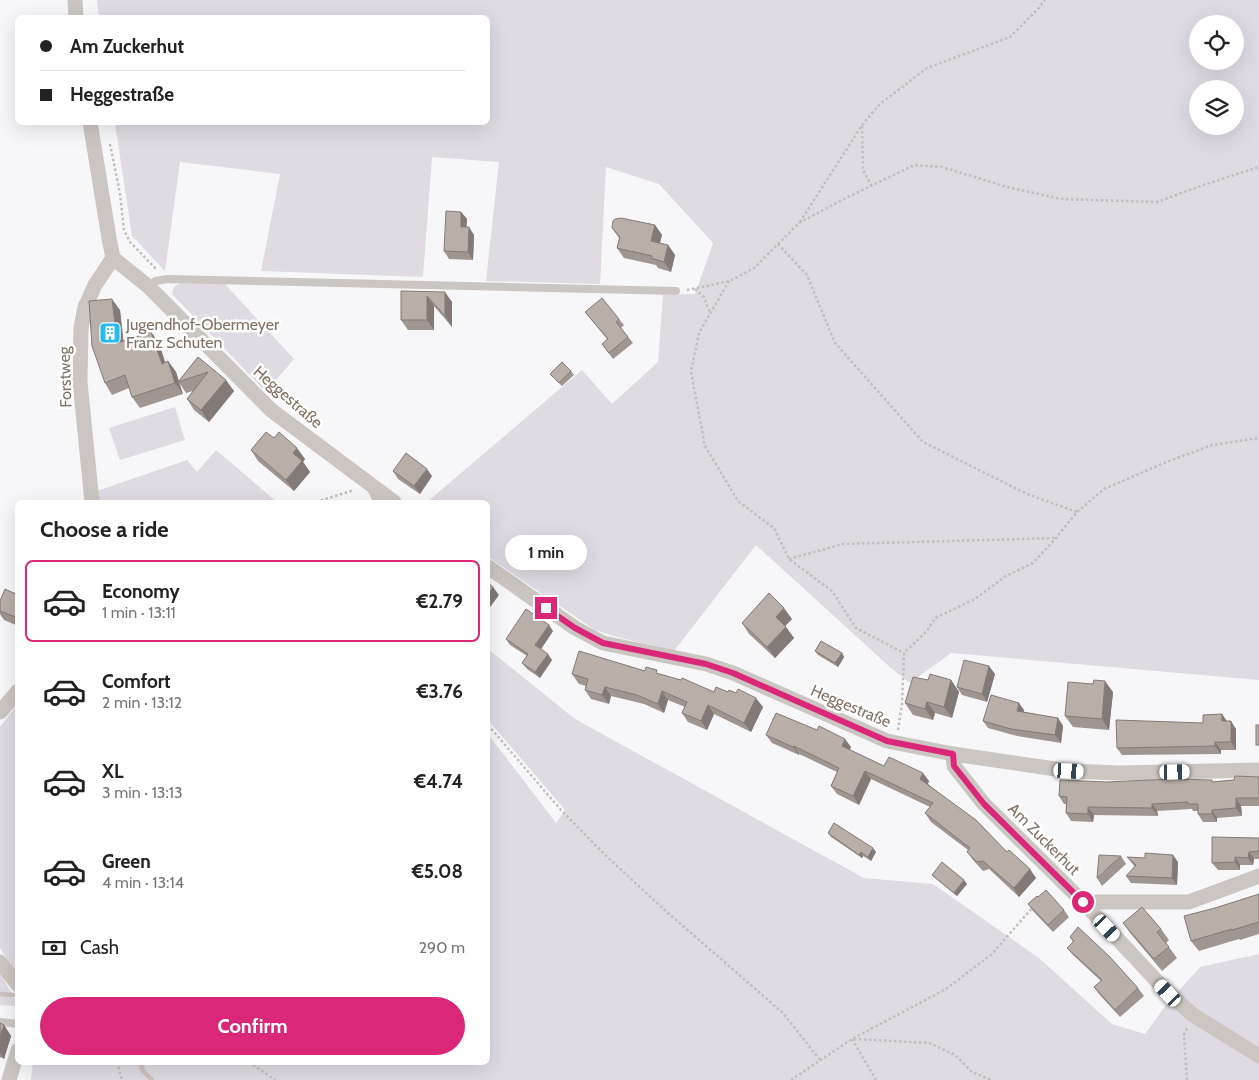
<!DOCTYPE html>
<meta charset="utf-8">
<style>
body{margin:0;font-family:Cabin,sans-serif;background:#f6f6f6;color:#222;height:100vh;display:flex;flex-direction:column;font-size:19px;white-space:nowrap}
*{box-sizing:border-box;margin:0}
p{font-size:16px;color:#767676}
.icon{flex:none;width:28px;height:28px;fill:none;stroke:currentColor;stroke-width:2;stroke-linecap:round;stroke-linejoin:round}
.map{position:relative;flex:1;overflow:hidden}
.details{position:absolute;left:15px;top:500px;width:475px;height:565px;display:flex;flex-direction:column;background:#fff;border-radius:8px;box-shadow:0 5px 20px #0002}
.details>*{flex:none}
.banner{position:absolute;left:15px;top:15px;width:475px;height:110px;border-radius:8px;box-shadow:0 5px 20px #0002;display:grid;align-content:center;height:110px;padding:0 25px;background:#fff}
.fabs{position:absolute;left:1189px;top:15px;display:grid;gap:10px}
.fabs a{display:grid;place-items:center;width:55px;height:55px;border-radius:50%;background:#fff;box-shadow:0 5px 20px #0002;font-size:25px}
.end{position:absolute;width:22px;height:22px;margin:-11px;border:6px solid #db2777;background:#fff;box-shadow:0 0 0 2px #fff}
.from{border-radius:50%}
.bubble{position:absolute;height:35px;border-radius:18px;background:#fff;box-shadow:0 5px 20px #0002;font-size:16px;font-weight:800;line-height:35px;text-align:center}
.car{position:absolute;width:15px;height:30px;margin:-15px -8px;border-radius:6px;box-shadow:0 0 4px 1px #0007;background:linear-gradient(#fff 24%,#345 0 40%,#fff 0 76%,#345 0 86%,#fff 0)}
.banner b{display:flex;align-items:center;gap:18px;height:48px;font-size:19px}
.banner b+b{border-top:1px solid #e0e0e0}
.banner i{width:12px;height:12px;background:#222}
ul{padding:0;list-style:none}
li{display:flex;align-items:center;gap:15px;height:82px;margin:0 10px 8px;padding:0 15px;border:2px solid transparent;border-radius:8px}
li div{flex:1}
li b{display:block;font-size:19px}
li em{font-style:normal;font-weight:800}
li.active{border-color:#db2777}
li>.icon{width:45px;height:45px;stroke-width:1.5}
h2{padding:0 25px;font-size:22px;line-height:60px}
.pay{display:flex;align-items:center;gap:12px;height:55px;padding:0 25px;font-size:19px}
.pay p{margin-inline-start:auto}
.primary-button{display:flex;gap:10px;margin-top:auto;padding:10px 25px}
.primary-button a{flex:1;height:58px;border-radius:30px;background:#db2777;color:#fff;font-size:20px;font-weight:800;line-height:58px;text-align:center}
.map>svg:first-child{display:block}
.green{fill:#e0dae3;fill-rule:evenodd}
.lines{fill:none;stroke-linecap:round;stroke-linejoin:round}
.stream{stroke:#cdc2be;stroke-width:4.5}
.path{stroke:#c2bfbc;stroke-width:2.5;stroke-dasharray:2.5 2.5;stroke-linecap:butt}
.service{stroke:#cbc6c2;stroke-width:8}
.minor{stroke:#cbc6c2;stroke-width:15}
.wall{fill:#9f9691}
.shaded-wall{fill:#827a76}
.building{fill:#b9afa9;stroke:#827a76}
.route{stroke:#db2777;stroke-width:6}
.labels{text-anchor:middle;dominant-baseline:central;stroke-width:5;stroke-linejoin:round;paint-order:stroke}
.poi-label{font-size:16px;fill:#837163;stroke:#fff;text-anchor:start}
.street-label{font-size:16px;fill:#837163;stroke:#fff}
</style>
<div class="map">
<svg width="1259" height="1080" viewBox="0 0 1259 1080">
<rect width="100%" height="100%" fill="#f7f7f9"/>
<g class="green">
<path d="M97,0H1259V680L951,653L910,683L891,668L756,545L674,651L613,636L595,630L488,557V502H427L582,370L612,404L658,362L663,295L695,294L713,243L659,184L606,167L600,284L486,281L499,162L432,157L423,277L261,271L280,174L180,162L165,271L132,236L115,123L488,122V18H99ZM1198,24H1235V61H1198ZM1198,89H1235V126H1198Z"/>
<path d="M180,283L225,284L294,359L266,392L172,294L174,287Z"/>
<path d="M175,407L185,440L120,460L109,428Z"/>
<path d="M216,450L277,502H98L97,491L187,460L197,472Z"/>
<path d="M488,649L575,719L864,878L933,884L1039,958L1112,1024L1145,1034L1166,1005L1200,967L1259,954V1080H31L33,1062H488V734L556,823L565,810L488,720Z"/>
<path d="M17,705V973L0,948V727Z"/>
<path d="M0,973L17,1003V1006L0,1005Z"/>
</g>
<g class="lines">
<g class="stream">
<path d="M0,994L13,995"/>
<path d="M140,1062L143,1071L152,1080"/>
</g>
<g class="path">
<path d="M862,126L863,170L871,185"/>
<path d="M110,144L120,194L124,230L130,242L157,270"/>
<path d="M800,222L862,125L880,104L927,68L1010,37L1038,9L1045,0"/>
<path d="M778,244L807,275L835,343L923,442L1027,494L1077,512"/>
<path d="M729,281L699,333L691,372L705,446L738,501L774,528L789,559L832,591L856,628L904,653"/>
<path d="M695,289L704,297L710,313"/>
<path d="M687,290L730,281L754,268L799,223L844,199L914,165L942,167L1007,187L1061,199L1157,202L1206,184L1259,167"/>
<path d="M316,502L354,490"/>
<path d="M789,559L843,544L1056,538"/>
<path d="M488,725L561,810L604,854L668,913L783,1013L820,1060"/>
<path d="M898,730L902,704L904,653L927,631L935,618L975,599L1006,576L1033,563L1056,538L1077,512L1104,489L1164,463L1212,445L1259,438"/>
<path d="M852,1039L876,1080"/>
<path d="M854,1039L929,1043L955,1055L972,1072L991,1080"/>
<path d="M117,1062L122,1080"/>
<path d="M249,1062L275,1080"/>
<path d="M791,1080L852,1039L946,989L992,954L1033,907"/>
<path d="M1187,1080L1184,1035L1187,1028"/>
</g>
<g class="service">
<path d="M149,287L155,281L168,279L676,291"/>
<path d="M371,489L378,502"/>
<path d="M0,1022L18,1024"/>
</g>
<g class="minor">
<path d="M75,0L76,18"/>
<path d="M90,122L109,238L113,258L149,287L271,410L394,502"/>
<path d="M92,502L80,382L81,328L85,307L95,285L113,258"/>
<path d="M488,567L575,628L603,643L706,664L733,673L887,741L953,754L1069,771L1119,773L1259,770"/>
<path d="M0,712L18,691"/>
<path d="M953,754L954,766L984,804L1083,902L1168,993L1193,1015L1259,1056"/>
<path d="M1083,902H1189L1259,876"/>
<path d="M0,962L18,985"/>
<path d="M9,1080L18,1050"/>
</g>
</g>
<g class="wall">
<path d="M461,212L467,219L466,227L474,235L473,260L449,259L444,251Z"/>
<path d="M655,225L662,235L660,243L668,245L675,255L671,272L658,268L656,265L624,258L617,248L619,238L612,228Z"/>
<path d="M401,291L452,302V327L434,306V330H408L401,320Z"/>
<path d="M120,310L123,341L151,332L159,343L165,362L168,361L176,372L179,381L198,357L234,391L209,422L194,410L187,399L193,391L186,393L180,384L183,394L140,408L132,397L129,388L112,395L105,383Z"/>
<path d="M585,312L619,319L624,325L621,328L633,343L613,359L602,344L607,339Z"/>
<path d="M571,371L574,375L562,386L550,374Z"/>
<path d="M274,438L305,459L303,462L310,472L294,491L258,461L251,450Z"/>
<path d="M393,471L432,476L420,494L398,479Z"/>
<path d="M18,595V626L4,620L0,614V601Z"/>
<path d="M792,619L785,626L794,638L775,658L749,634L742,623Z"/>
<path d="M553,631L541,649L552,660L540,678L527,669L522,663L527,656L510,645L506,639Z"/>
<path d="M815,651L842,653L844,657L838,667L818,655Z"/>
<path d="M645,671L659,674L714,692L763,707L751,732L714,714L707,730L688,722L682,713L685,707L668,700L664,713L644,704L611,696L609,704L591,699L585,690L586,686L579,684L572,674Z"/>
<path d="M995,674L987,702L962,695L957,687Z"/>
<path d="M928,680H951L959,692L952,718L935,713L933,720L913,715L905,703Z"/>
<path d="M1113,692L1109,730L1073,727L1065,716Z"/>
<path d="M1024,710V712L1058,718L1063,726L1061,743L1017,736L988,728L983,721Z"/>
<path d="M1222,714L1227,721L1236,729V750H1221V754L1122,755L1117,748L1203,723Z"/>
<path d="M766,735L851,747L850,750L884,766L929,781L928,784L1007,852L1036,878L1019,897L989,869L983,871L973,860L967,852L968,850L931,822L925,813L930,807L871,779L859,805L837,794L831,786L837,772L799,754V755L772,743Z"/>
<path d="M1259,777V806H1241L1242,816L1217,818V822H1203L1198,814V811H1193L1192,809L1157,811L1158,816L1094,815L1093,822L1071,821L1066,813V804H1064L1059,796L1106,782H1213Z"/>
<path d="M828,833L876,852L871,861L863,856L862,858L831,837Z"/>
<path d="M1259,838V859H1254L1253,865H1240V870H1218L1212,863Z"/>
<path d="M1121,856L1126,864L1102,886L1097,878Z"/>
<path d="M1127,857L1178,862L1177,885L1131,883L1126,876L1135,867Z"/>
<path d="M932,875L967,884L957,896L935,878Z"/>
<path d="M1259,894V934L1240,940L1239,939L1199,951L1191,941L1215,908Z"/>
<path d="M1038,897L1064,910L1069,917L1053,932L1033,911L1028,904Z"/>
<path d="M1123,923L1161,929L1169,940L1166,943L1177,958L1162,971L1131,934Z"/>
<path d="M1070,937L1138,988L1144,996L1120,1017L1099,994L1094,987L1101,981L1073,955L1067,948L1073,942Z"/>
<path d="M0,1023L4,1025L11,1036L4,1059L0,1057Z"/>
</g>
<g class="shaded-wall">
<path d="M461,212L467,219L466,234L461,227Z"/>
<path d="M655,225L662,235L658,250L651,241Z"/>
<path d="M469,227L474,235L473,260L468,252Z"/>
<path d="M668,245L675,255L671,272L664,262Z"/>
<path d="M445,292L452,302V327L445,316Z"/>
<path d="M427,296L434,306V330L427,320Z"/>
<path d="M112,299L120,310L125,354L117,343Z"/>
<path d="M151,332L159,343L169,375L162,364Z"/>
<path d="M168,361L176,372L179,382H178L183,394L175,383Z"/>
<path d="M226,380L234,391L209,422L201,410Z"/>
<path d="M297,448L305,459L303,462L310,472L294,491L286,480L293,453Z"/>
<path d="M427,469L432,476L420,494L414,486Z"/>
<path d="M493,587L499,595L488,610V595Z"/>
<path d="M784,608L792,619L783,628L776,617Z"/>
<path d="M549,625L553,631L539,652L535,645Z"/>
<path d="M786,627L794,638L775,658L767,647Z"/>
<path d="M842,653L844,657L838,667L835,663Z"/>
<path d="M548,654L552,660L540,678L535,672Z"/>
<path d="M989,666L995,674L987,702L982,694Z"/>
<path d="M951,680L959,692L952,718L944,707Z"/>
<path d="M1105,681L1113,692L1109,730L1102,719Z"/>
<path d="M605,687L611,696L609,704L602,695Z"/>
<path d="M662,691L668,700L664,713L658,704Z"/>
<path d="M756,698L763,707L751,732L744,723Z"/>
<path d="M927,702L935,713L933,720L925,709Z"/>
<path d="M1019,703L1024,710L1022,719L1017,711Z"/>
<path d="M708,705L714,714L707,730L701,721Z"/>
<path d="M1222,714L1227,722L1222,721Z"/>
<path d="M1058,718L1063,726L1061,743L1055,735Z"/>
<path d="M1231,721L1236,729V750L1231,742Z"/>
<path d="M845,739L851,747L847,754L842,746Z"/>
<path d="M1215,742L1221,750V754L1215,746Z"/>
<path d="M794,746L799,754V755L793,747Z"/>
<path d="M865,771L871,779L859,805L853,796Z"/>
<path d="M923,773L929,781L926,787L920,779Z"/>
<path d="M1236,798L1241,806L1242,816L1236,808Z"/>
<path d="M1152,804L1157,811L1158,816L1152,808Z"/>
<path d="M1088,807L1094,815L1093,822L1088,814Z"/>
<path d="M1212,810L1217,818V822L1212,814Z"/>
<path d="M873,848L876,852L871,861L868,857Z"/>
<path d="M861,852L863,856L862,858L859,855Z"/>
<path d="M1249,852L1254,859L1253,865L1248,858Z"/>
<path d="M1173,855L1178,862L1177,885L1172,878Z"/>
<path d="M1235,857L1240,865V870L1235,862Z"/>
<path d="M1030,869L1036,878L1019,897L1014,888Z"/>
<path d="M964,880L967,884L957,896L954,893Z"/>
<path d="M4,1025L11,1036L4,1059L0,1053V1036Z"/>
</g>
<g class="building">
<path d="M446,211L461,212V227H469L468,252L444,251Z"/>
<path d="M621,218L655,225L651,241L668,245L664,262L651,258L652,256L617,248L620,237L612,228L613,221L615,219Z"/>
<path d="M401,291L445,292V316L427,296V320H401Z"/>
<path d="M602,298L619,319L616,322L628,337L609,353L602,344L608,339L585,312Z"/>
<path d="M112,299L117,343L151,332L162,364L168,361L175,383L132,397L125,375L105,383L92,346L89,301Z"/>
<path d="M198,357L226,380L201,410L187,399L208,372L178,382Z"/>
<path d="M562,362L571,371L559,383L550,374Z"/>
<path d="M266,432L274,438L279,432L297,448L293,453L302,461L286,480L251,450Z"/>
<path d="M406,453L427,469L414,486L393,471Z"/>
<path d="M488,583L493,587L488,595Z"/>
<path d="M5,589L18,595V618L0,611V601Z"/>
<path d="M769,593L784,608L776,617L786,627L767,647L742,623Z"/>
<path d="M526,609L549,625L535,645L548,654L535,672L522,663L528,654L506,639Z"/>
<path d="M821,641L842,653L835,663L815,651Z"/>
<path d="M579,651L645,671L646,667L657,670L656,673L681,680L682,678L714,692L716,687L728,692L729,690L736,693L738,689L756,698L744,723L708,705L701,721L682,713L687,702L662,691L658,704L637,695L605,687L602,695L585,690L588,679L572,674Z"/>
<path d="M964,660L989,666L982,694L957,687Z"/>
<path d="M930,674L951,680L944,707L927,702L925,709L905,703L913,677L928,680Z"/>
<path d="M1094,680L1105,681L1102,719L1065,716L1068,682L1093,684Z"/>
<path d="M991,695L1019,703L1017,711L1058,718L1055,735L1011,729L983,721Z"/>
<path d="M776,713L817,730L819,726L845,739L842,746L884,766L889,757L923,773L920,779L976,820L1007,852L1009,850L1030,869L1014,888L983,861L977,862L967,852L970,848L925,813L933,803L865,771L853,796L831,786L839,768L794,746L793,747L766,735Z"/>
<path d="M1222,714V721H1231V742H1215V746L1117,748L1116,720L1203,723V715Z"/>
<rect x="1256" y="725" width="3" height="20"/>
<path d="M1235,776L1259,777V798H1236V808L1212,810V814H1198V804H1188V802L1152,804V808L1088,807V814L1066,813L1067,797L1059,796L1060,780L1106,782L1173,779L1212,780V782L1234,780Z"/>
<path d="M834,823L873,848L868,857L861,852L859,855L828,833Z"/>
<path d="M1212,837L1259,838V851L1249,852L1248,858L1235,857V862L1212,863Z"/>
<path d="M1145,853L1173,855L1172,878L1126,876L1136,865L1127,857L1145,858Z"/>
<path d="M1099,855L1121,856L1097,878Z"/>
<path d="M942,862L964,880L954,893L932,875Z"/>
<path d="M1046,890L1064,910L1048,925L1028,904L1037,896L1038,897Z"/>
<path d="M1259,894V922L1232,930V929L1191,941L1184,916L1215,908Z"/>
<path d="M1142,907L1161,929L1157,932L1169,947L1154,959L1123,923Z"/>
<path d="M1078,927L1109,956L1138,988L1115,1010L1094,987L1102,980L1067,948L1074,941L1070,937Z"/>
<path d="M0,1023L4,1025L0,1036Z"/>
</g>
<g class="lines">
<path class="route" d="M546,608L575,628L603,643L706,664L733,673L887,741L953,754L954,766L984,804L1083,902"/>
</g>
<defs>
<g id="building-square" transform="scale(1.125)"><rect x="-9" y="-9" width="18" height="18" rx="4" fill="#25bbea" stroke="#fff"/><path d="M-4-6H4V6H1V3H-1V6H-4ZM-2.5-4.3h1.7v1.8h-1.7ZM.8-4.3h1.7v1.8H.8ZM-2.5-1h1.7V.8h-1.7ZM.8-1h1.7V.8H.8Z" fill="#fff"/></g>
</defs>
<g fill-rule="evenodd">
<use href="#building-square" x="110" y="333"/>
</g>
<g class="labels">
<g class="poi-label">
<text x="126" y="324">Jugendhof-Obermeyer<tspan x="126" dy="18">Franz Schuten</tspan></text>
</g>
<g class="street-label">
<text transform="translate(65 377) rotate(-92)">Forstweg</text>
<text transform="translate(288 397) rotate(41)">Heggestraße</text>
<text transform="translate(851 706) rotate(23)">Heggestraße</text>
<text transform="translate(1044 839) rotate(45)">Am Zuckerhut</text>
</g>
</g>
</svg>
<div class="fabs">
<a><svg class="icon" aria-label="locate" viewBox="0 0 24 24"><circle cx="12" cy="12" r="6"/><path d="M12 2v4M12 18v4M2 12h4M18 12h4"/></svg></a>
<a><svg class="icon" aria-label="layers" viewBox="0 0 24 24"><path d="M12 4l9 5-9 5-9-5zM3 14l9 5 9-5"/></svg></a>
</div>
<i class="end from" style="left:1083px;top:902px"></i>
<i class="end" style="left:546px;top:608px"></i>
<div class="bubble" style="left:505px;top:535px;width:82px">1 min</div>
<i class="car" style="left:1069px;top:771px;rotate:93deg"></i>
<i class="car" style="left:1175px;top:772px;rotate:89deg"></i>
<i class="car" style="left:1107px;top:928px;rotate:137deg"></i>
<i class="car" style="left:1168px;top:993px;rotate:317deg"></i>
<div class="banner">
<b><i class="from"></i>Am Zuckerhut</b>
<b><i></i>Heggestraße</b>
</div>
<section class="details">
<h2>Choose a ride</h2>
<ul>
<li class="active"><svg class="icon" aria-label="car" viewBox="0 0 24 24"><path d="M5 17H2v-5l4-1 3-4h7l3 4 3 1v5h-3M9 17h6M6 11h13"/><circle cx="7" cy="17" r="2"/><circle cx="17" cy="17" r="2"/></svg><div><b>Economy</b><p>1 min · 13:11</p></div><em>€2.79</em></li>
<li><svg class="icon" aria-label="car" viewBox="0 0 24 24"><path d="M5 17H2v-5l4-1 3-4h7l3 4 3 1v5h-3M9 17h6M6 11h13"/><circle cx="7" cy="17" r="2"/><circle cx="17" cy="17" r="2"/></svg><div><b>Comfort</b><p>2 min · 13:12</p></div><em>€3.76</em></li>
<li><svg class="icon" aria-label="car" viewBox="0 0 24 24"><path d="M5 17H2v-5l4-1 3-4h7l3 4 3 1v5h-3M9 17h6M6 11h13"/><circle cx="7" cy="17" r="2"/><circle cx="17" cy="17" r="2"/></svg><div><b>XL</b><p>3 min · 13:13</p></div><em>€4.74</em></li>
<li><svg class="icon" aria-label="car" viewBox="0 0 24 24"><path d="M5 17H2v-5l4-1 3-4h7l3 4 3 1v5h-3M9 17h6M6 11h13"/><circle cx="7" cy="17" r="2"/><circle cx="17" cy="17" r="2"/></svg><div><b>Green</b><p>4 min · 13:14</p></div><em>€5.08</em></li>
</ul>
<div class="pay"><svg class="icon" aria-label="cash" viewBox="0 0 24 24"><path d="M3 7h18v10H3z"/><circle cx="12" cy="12" r="2"/></svg>Cash<p>290 m</p></div>
<div class="primary-button"><a>Confirm</a></div>
</section>
</div>
